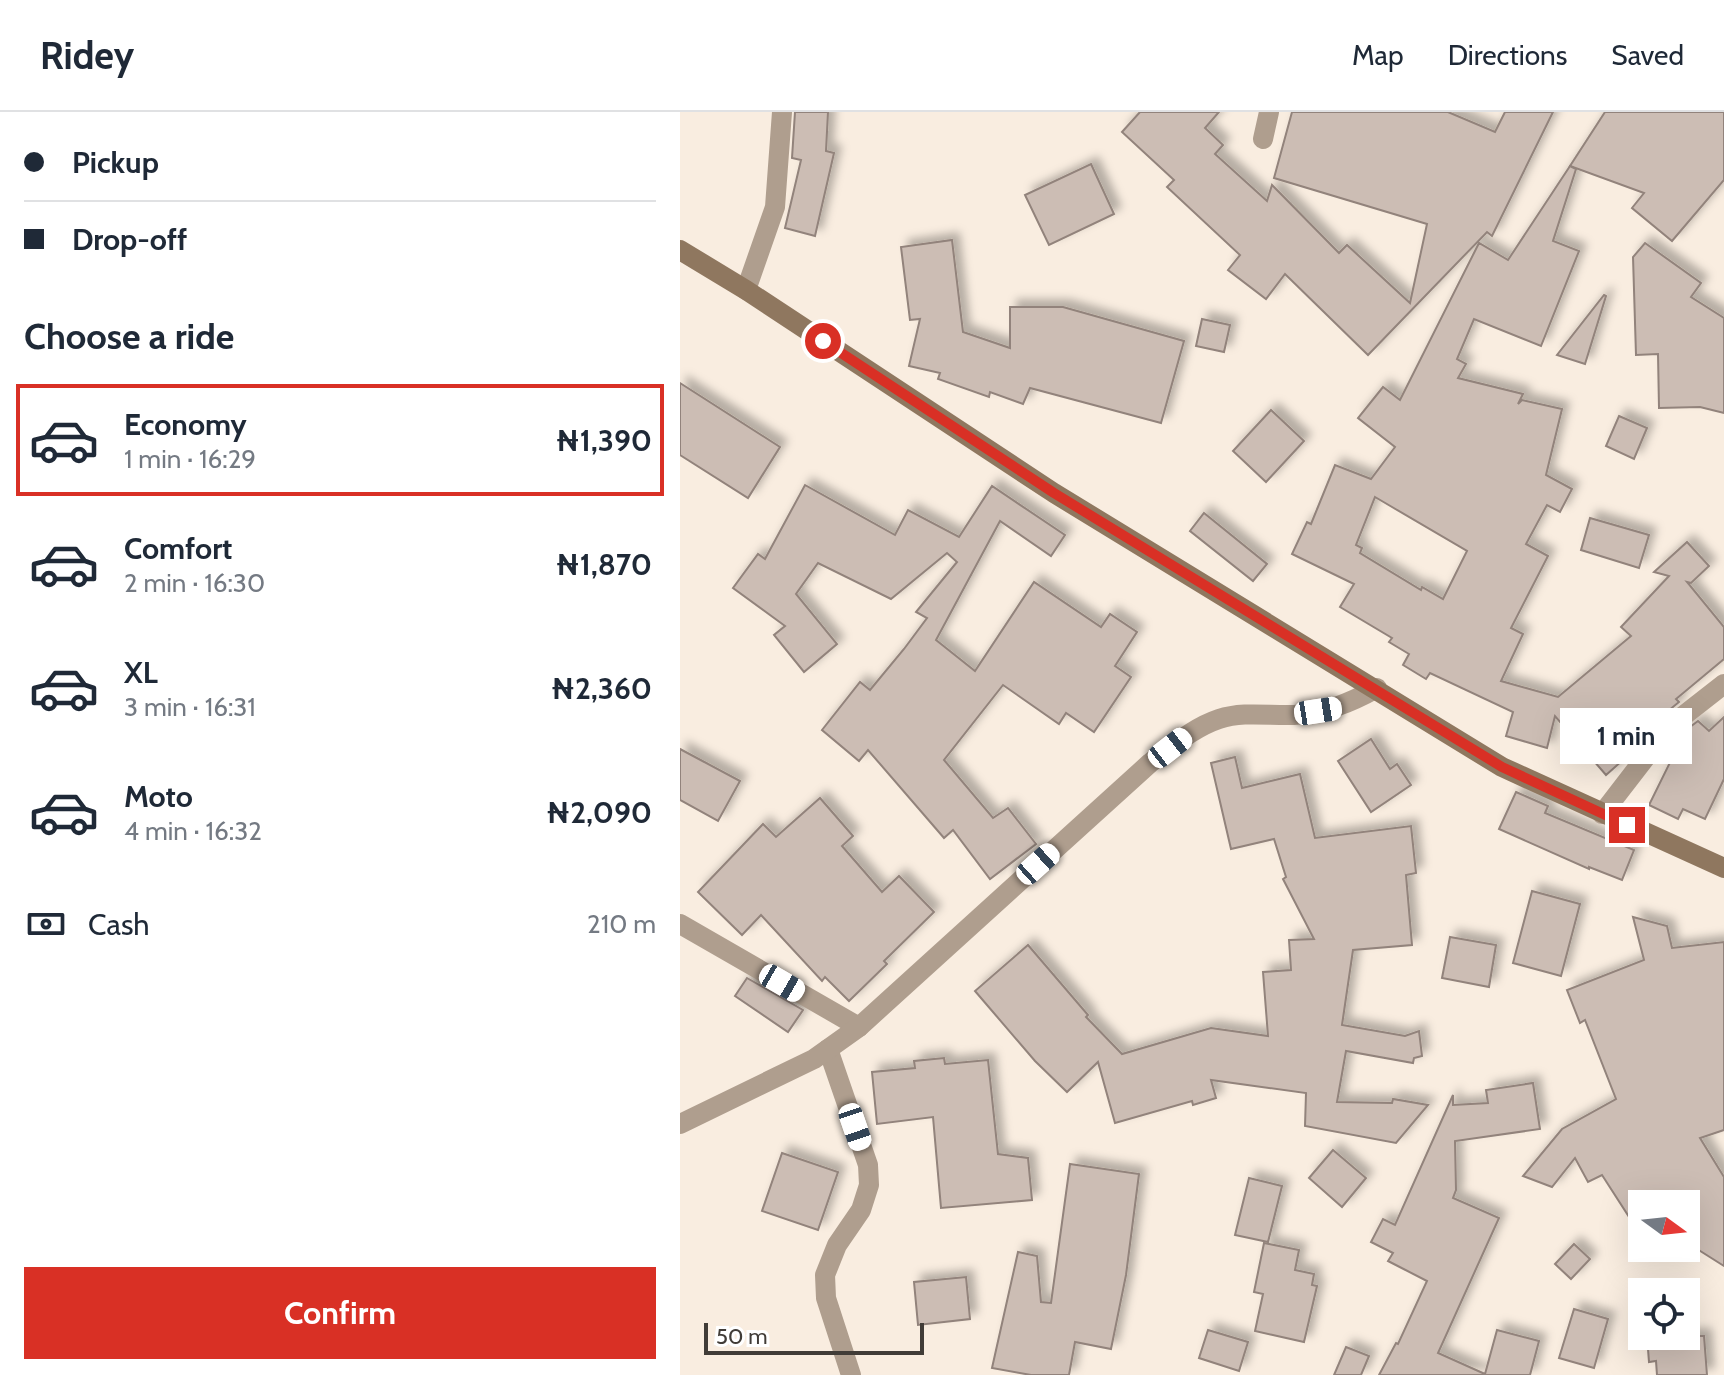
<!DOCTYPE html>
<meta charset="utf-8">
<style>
body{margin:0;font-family:Cabin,sans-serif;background:#f6f6f7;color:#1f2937;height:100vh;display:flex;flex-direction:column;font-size:30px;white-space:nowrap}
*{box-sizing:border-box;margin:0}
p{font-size:26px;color:#747a83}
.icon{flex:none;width:44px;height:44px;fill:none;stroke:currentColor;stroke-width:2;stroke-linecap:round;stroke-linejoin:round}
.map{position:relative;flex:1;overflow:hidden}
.panel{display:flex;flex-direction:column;background:#fff;width:680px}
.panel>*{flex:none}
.banner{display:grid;align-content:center;height:176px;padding:0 24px;background:#fff}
.needle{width:52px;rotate:105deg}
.buttons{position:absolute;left:948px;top:1078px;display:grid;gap:16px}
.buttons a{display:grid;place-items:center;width:72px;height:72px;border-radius:0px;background:#fff;box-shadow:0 8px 32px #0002;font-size:40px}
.scale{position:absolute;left:24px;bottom:20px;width:220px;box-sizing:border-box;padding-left:8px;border:4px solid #413c37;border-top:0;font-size:22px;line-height:28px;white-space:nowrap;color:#413c37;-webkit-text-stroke:6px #fff;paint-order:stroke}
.end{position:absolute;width:36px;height:36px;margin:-18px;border:10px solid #d93025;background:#fff;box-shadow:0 0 0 4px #fff}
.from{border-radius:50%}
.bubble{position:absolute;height:56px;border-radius:0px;background:#fff;box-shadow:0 8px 32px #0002;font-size:26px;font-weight:700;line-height:56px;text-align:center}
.car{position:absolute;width:24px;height:48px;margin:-24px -12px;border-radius:10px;box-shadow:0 0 6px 2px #0007;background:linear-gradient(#fff 24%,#345 0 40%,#fff 0 76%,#345 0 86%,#fff 0)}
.banner b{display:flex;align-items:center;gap:28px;height:76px;font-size:30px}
.banner b+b{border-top:2px solid #e0e1e3}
.banner i{width:20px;height:20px;background:#1f2937}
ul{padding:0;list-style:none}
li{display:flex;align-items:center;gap:24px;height:112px;margin:0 16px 12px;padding:0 8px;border:4px solid transparent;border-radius:0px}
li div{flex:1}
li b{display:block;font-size:30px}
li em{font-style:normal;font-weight:700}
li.current{border-color:#d93025}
li>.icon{width:72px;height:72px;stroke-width:1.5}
h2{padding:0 24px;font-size:36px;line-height:96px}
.pay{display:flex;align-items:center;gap:20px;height:88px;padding:0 24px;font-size:30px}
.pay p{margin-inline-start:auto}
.action{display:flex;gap:16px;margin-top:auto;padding:16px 24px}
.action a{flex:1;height:92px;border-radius:0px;background:#d93025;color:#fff;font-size:32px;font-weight:700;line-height:92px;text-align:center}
header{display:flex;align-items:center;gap:48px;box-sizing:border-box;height:112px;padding:0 40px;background:#fff;border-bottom:2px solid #e0e1e3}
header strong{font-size:38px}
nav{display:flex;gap:44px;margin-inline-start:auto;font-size:28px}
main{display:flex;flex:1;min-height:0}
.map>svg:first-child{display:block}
.building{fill:#ccbdb4;stroke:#92837b;stroke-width:2;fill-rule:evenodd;filter:url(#shadow)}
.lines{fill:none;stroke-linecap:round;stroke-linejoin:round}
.street{stroke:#af9e8e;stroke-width:20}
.secondary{stroke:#8f775f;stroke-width:20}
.route{stroke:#d93025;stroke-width:10}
</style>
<header>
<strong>Ridey</strong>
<nav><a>Map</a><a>Directions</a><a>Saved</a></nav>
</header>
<main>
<section class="panel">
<div class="banner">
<b><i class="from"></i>Pickup</b>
<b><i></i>Drop-off</b>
</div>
<h2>Choose a ride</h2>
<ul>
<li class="current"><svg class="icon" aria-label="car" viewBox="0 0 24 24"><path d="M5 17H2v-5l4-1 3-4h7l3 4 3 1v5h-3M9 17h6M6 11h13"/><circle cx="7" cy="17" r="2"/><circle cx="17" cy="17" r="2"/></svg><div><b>Economy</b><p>1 min · 16:29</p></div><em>₦1,390</em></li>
<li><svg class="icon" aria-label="car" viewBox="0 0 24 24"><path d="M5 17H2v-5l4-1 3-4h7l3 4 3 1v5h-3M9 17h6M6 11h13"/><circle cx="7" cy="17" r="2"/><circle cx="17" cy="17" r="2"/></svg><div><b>Comfort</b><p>2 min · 16:30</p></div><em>₦1,870</em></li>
<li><svg class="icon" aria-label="car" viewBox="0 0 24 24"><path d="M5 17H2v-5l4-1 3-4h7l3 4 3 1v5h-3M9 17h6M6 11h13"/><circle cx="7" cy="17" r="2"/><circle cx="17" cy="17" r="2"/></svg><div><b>XL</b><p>3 min · 16:31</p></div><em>₦2,360</em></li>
<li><svg class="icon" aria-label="car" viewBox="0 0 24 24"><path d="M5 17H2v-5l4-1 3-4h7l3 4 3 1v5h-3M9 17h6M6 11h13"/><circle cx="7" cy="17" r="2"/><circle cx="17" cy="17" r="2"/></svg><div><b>Moto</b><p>4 min · 16:32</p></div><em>₦2,090</em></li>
</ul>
<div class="pay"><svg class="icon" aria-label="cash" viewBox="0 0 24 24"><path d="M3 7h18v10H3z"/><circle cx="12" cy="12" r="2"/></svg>Cash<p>210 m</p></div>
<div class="action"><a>Confirm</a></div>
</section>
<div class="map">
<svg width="1044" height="1263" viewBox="0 0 1044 1263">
<defs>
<filter id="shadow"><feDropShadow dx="7" dy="-7" stdDeviation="4" flood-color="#0004"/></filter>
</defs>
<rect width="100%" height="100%" fill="#f9ede0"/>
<g class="building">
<path d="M115,0H148L146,39L154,41L135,124L105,116L121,48L112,46Z"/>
<path d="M460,0H539L525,16L543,33L535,42L587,89L592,73L659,141L667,133L730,191L747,112L594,66L612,0H768L815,20L825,0H873L812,124L807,120L688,243L605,162L586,187L548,158L560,143L487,75L494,68L442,20Z"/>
<path d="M925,0H1044V68L992,129L952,96L964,81L890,54Z"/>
<path d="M411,52L434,102L369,133L345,83Z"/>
<path d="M890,54L896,57L873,129L899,139L861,234L794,207L777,247L786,252L778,266L843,282L838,292L842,288L882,297L866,363L892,377L880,400L867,393L846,432L868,444L831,516L843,522L821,569L878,585L951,524L941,515L989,464L974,460L1007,430L1029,454L1011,471L1007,470L1044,515V547L996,587L999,590L937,641L943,648L926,663L875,604L867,636L826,624L833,600L750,561L746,567L723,553L729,542L709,530L712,526L660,495L674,472L612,442L627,410L631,412L655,353L691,367L715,335L678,306L703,275L720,288L799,131L828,148ZM695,385L787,439L763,487L742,475L741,478L680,441L682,436L676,433Z"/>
<path d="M272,128L283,220L330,236V195H383L504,229L481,311L350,276L343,292L310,280L309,285L258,267L260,261L229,254L240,207L230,208L221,135Z"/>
<path d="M965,131L1021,171L1011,185L1044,206V301L1020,295L979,296L978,242L956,243L953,145Z"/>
<path d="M924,183L926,184L905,252L877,243Z"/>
<path d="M522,207L550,213L544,240L516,234Z"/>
<path d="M0,271L100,335L68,386L0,343Z"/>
<path d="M591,298L624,329L586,370L553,339Z"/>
<path d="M939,304L967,316L954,347L926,334Z"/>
<path d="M125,373L215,423L228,398L279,425L312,374L385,423L371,444L320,409L256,528L295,559L354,470L421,515L430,502L457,520L435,554L451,565L414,620L386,601L379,612L323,573L264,648L313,706L328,696L356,732L310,767L273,718L264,726L188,638L179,649L142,618L180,570L190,578L224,537L247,506L236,500L277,450L267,441L211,487L138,451L116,482L157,532L124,560L94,523L105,514L53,476L78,442L85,447Z"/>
<path d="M524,401L587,452L573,469L510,419Z"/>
<path d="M910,406L969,423L959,456L901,438Z"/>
<path d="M1044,605V667L1025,707L1003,697L998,707L969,693L1006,618L1018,609L1029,619Z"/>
<path d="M691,627L710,657L717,652L731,673L691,700L658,649Z"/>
<path d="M0,637L60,669L38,709L0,688Z"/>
<path d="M555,645L562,676L620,662L635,726L731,714L736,761L726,763L732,833L673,838L662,913L725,924L739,919L742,944L734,946L733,951L666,939L657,990L712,991L713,987L748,993L716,1031L625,1014L626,981L531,968L536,986L513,993L512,989L435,1011L418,950L387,980L355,949L295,879L348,833L408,903L406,905L442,942L531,916L588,924L583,860L611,858L609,828L634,827L603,767L606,765L594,727L551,737L531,651Z"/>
<path d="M836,680L868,694L865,701L954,738L942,768L909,755V757L819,717Z"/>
<path d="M140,686L173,724L162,734L202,780L219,764L254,800L204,849L207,852L169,889L145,865L142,869L81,803L62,823L18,780L83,712L96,725Z"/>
<path d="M852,779L900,792L881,864L833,851Z"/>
<path d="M953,805L987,814L992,836L1044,830V1018L1020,1026L1044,1065V1154L1006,1130V1092H962V1125L922,1063L908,1070L895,1046L872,1075L843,1064L882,1017L936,987L905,908L900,911L887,878L964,848Z"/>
<path d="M770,825L816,833L809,875L762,866Z"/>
<path d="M67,866L123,898L108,920L55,884Z"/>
<path d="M264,946L265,952L308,948L318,1042L348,1046L352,1088L261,1096L253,1005L197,1012L192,960L235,956L234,949Z"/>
<path d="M853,971L860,1017L775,1029L776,1078L773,1086L819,1106L758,1241L805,1262L817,1218L859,1229L850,1263H699L716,1231L718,1232L747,1169L708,1149L713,1141L691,1130L703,1107L715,1113L773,983V993L808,991L806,978Z"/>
<path d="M653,1038L686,1066L662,1095L629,1066Z"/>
<path d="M102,1041L158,1060L138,1118L82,1099Z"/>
<path d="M390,1052L459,1062L446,1163L431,1237L395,1230L389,1263H351L312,1256L338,1140L357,1144L361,1190L371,1191Z"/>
<path d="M569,1066L602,1074L588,1130L555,1123Z"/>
<path d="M584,1131L619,1138L615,1158L634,1162L632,1173L637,1174L624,1230L575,1219L583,1182L574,1180Z"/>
<path d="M894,1132L910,1147L891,1167L875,1152Z"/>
<path d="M286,1165L290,1207L238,1213L234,1170Z"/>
<path d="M894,1197L928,1207L914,1256L879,1246Z"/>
<path d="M528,1218L568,1230L559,1259L519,1246Z"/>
<path d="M967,1224H1024L1027,1263H977L976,1249L969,1250Z"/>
<path d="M666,1235L689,1244L681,1263H654Z"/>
</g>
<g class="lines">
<g class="street">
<path d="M583,27L589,0"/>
<path d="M66,178L95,95L102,0"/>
<path d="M922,702L989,615L1044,572"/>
<path d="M0,812L179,915"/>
<path d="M148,937L188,1053L189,1073L181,1098L157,1133L145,1163L146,1186L171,1263"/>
<path d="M0,1012L134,947L179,915L470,651C492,635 512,616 539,607C564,599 589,604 614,603C645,601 670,591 697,576"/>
</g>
<path class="secondary" d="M0,138L66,178L374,381L822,655L1044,756"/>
</g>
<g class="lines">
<path class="route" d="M143,229L374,381L822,655L947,713"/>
</g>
</svg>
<div class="buttons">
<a><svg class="needle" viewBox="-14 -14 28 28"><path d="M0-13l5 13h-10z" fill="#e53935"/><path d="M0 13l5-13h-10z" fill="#747a83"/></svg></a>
<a><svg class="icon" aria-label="locate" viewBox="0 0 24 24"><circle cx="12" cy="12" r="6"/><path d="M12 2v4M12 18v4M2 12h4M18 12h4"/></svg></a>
</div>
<div class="scale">50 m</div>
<i class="end from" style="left:143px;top:229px"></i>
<i class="end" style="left:947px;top:713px"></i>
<div class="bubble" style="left:880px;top:596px;width:132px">1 min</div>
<i class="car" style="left:638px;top:599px;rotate:81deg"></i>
<i class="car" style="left:490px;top:636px;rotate:52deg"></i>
<i class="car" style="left:358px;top:752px;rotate:48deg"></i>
<i class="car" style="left:102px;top:871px;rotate:120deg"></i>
<i class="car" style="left:175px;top:1015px;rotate:161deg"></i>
</div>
</main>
